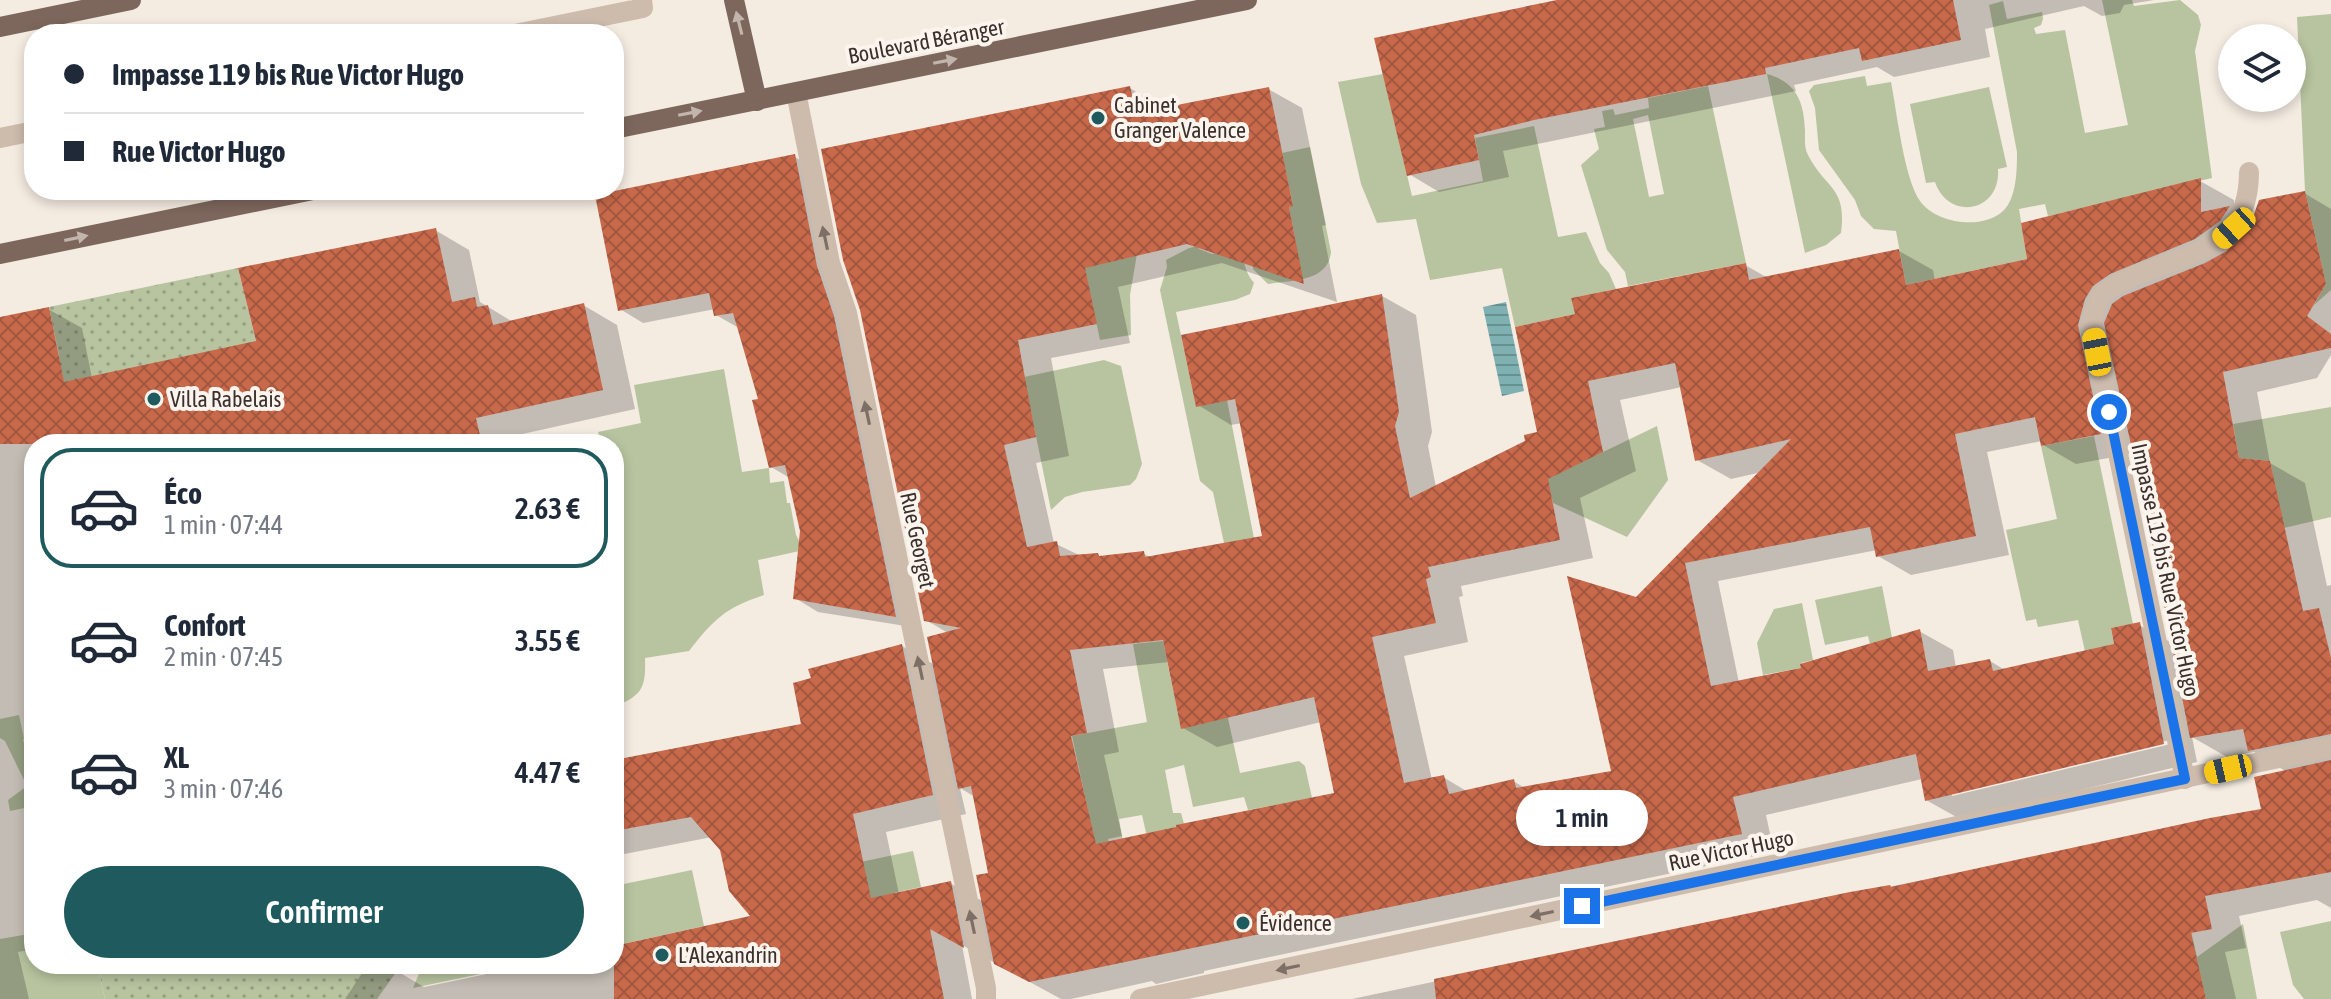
<!DOCTYPE html>
<html lang="fr">
<meta charset="utf-8">
<style>
body{margin:0;font-family:"Asap Condensed",sans-serif;background:#f2f2f3;color:#1f2937;height:100vh;display:flex;flex-direction:column;font-size:30px;white-space:nowrap}
*{box-sizing:border-box;margin:0}
p{font-size:26px;color:#747a83}
.icon{flex:none;width:44px;height:44px;fill:none;stroke:currentColor;stroke-width:2;stroke-linecap:round;stroke-linejoin:round}
.map{position:relative;flex:1;overflow:hidden}
.side{position:absolute;left:24px;top:434px;width:600px;height:540px;display:flex;flex-direction:column;background:#fff;border-radius:32px;box-shadow:0 4px 12px #0003}
.side>*{flex:none}
.banner{position:absolute;left:24px;top:24px;width:600px;height:176px;border-radius:32px;box-shadow:0 4px 12px #0003;display:grid;align-content:center;height:176px;padding:0 40px;background:#fff}
.buttons{position:absolute;left:2218px;top:24px;display:grid;gap:16px}
.buttons a{display:grid;place-items:center;width:88px;height:88px;border-radius:50%;background:#fff;box-shadow:0 4px 12px #0003;font-size:40px}
.end{position:absolute;width:36px;height:36px;margin:-18px;border:10px solid #1a73e8;background:#fff;box-shadow:0 0 0 4px #fff}
.from{border-radius:50%}
.bubble{position:absolute;height:56px;border-radius:28px;background:#fff;box-shadow:0 4px 12px #0003;font-size:26px;font-weight:600;line-height:56px;text-align:center}
.car{position:absolute;width:24px;height:48px;margin:-24px -12px;border-radius:10px;box-shadow:0 0 6px 2px #0007;background:linear-gradient(#f5c518 24%,#345 0 40%,#f5c518 0 76%,#345 0 86%,#f5c518 0)}
.banner b{display:flex;align-items:center;gap:28px;height:76px;font-size:30px}
.banner b+b{border-top:2px solid #e0e1e3}
.banner i{width:20px;height:20px;background:#1f2937}
ul{padding:14px 0 0;list-style:none}
li{display:flex;align-items:center;gap:24px;height:120px;margin:0 16px 12px;padding:0 24px;border:4px solid transparent;border-radius:32px}
li div{flex:1}
li b{display:block;font-size:30px}
li em{font-style:normal;font-weight:600}
li.selected{border-color:#1f5a5e}
li>.icon{width:72px;height:72px;stroke-width:1.5}
.cta{display:flex;gap:16px;margin-top:auto;padding:16px 40px}
.cta a{flex:1;height:92px;border-radius:48px;background:#1f5a5e;color:#fff;font-size:32px;font-weight:600;line-height:92px;text-align:center}
.map>svg:first-child{display:block}
.green{fill:#b8c4a0;fill-rule:evenodd}
.park{fill:url(#park-dots)}
.water{fill:url(#water-rules)}
.shadow{fill:#0003;fill-rule:evenodd}
.building{fill:url(#building-cross-hatch);fill-rule:evenodd}
.lines{fill:none;stroke-linecap:round;stroke-linejoin:round}
.minor{stroke:#cdbbac;stroke-width:20}
.major{stroke:#7d675c;stroke-width:20}
.oneway{fill:#c2b5ac}
.oneway2{fill:#7d6f65}
.route{stroke:#1a73e8;stroke-width:10}
.poi-dot{fill:#1f5a5e;stroke:#fbf5ee;stroke-width:3}
.labels{text-anchor:middle;dominant-baseline:central;stroke-width:8;stroke-linejoin:round;paint-order:stroke}
.street-label{font-size:22px;fill:#3b302b;stroke:#fbf5ee}
.poi-label{font-size:22px;fill:#3b302b;stroke:#fbf5ee;text-anchor:start}
</style>
<div class="map">
<svg width="2331" height="999" viewBox="0 0 2331 999">
<defs>
<pattern id="park-dots" width="8" height="8" patternUnits="userSpaceOnUse" patternTransform="scale(2)"><rect width="8" height="8" fill="#b8c4a0"/><path d="M2 2h.1M6 6h.1" fill="none" stroke="#97a083" stroke-width="1.8" stroke-linecap="round"/></pattern>
<pattern id="water-rules" width="6" height="5" patternUnits="userSpaceOnUse" patternTransform="scale(2)"><rect width="6" height="5" fill="#7fb0b2"/><path d="M0 2.5h6" fill="none" stroke="#699091"/></pattern>
<pattern id="building-cross-hatch" width="8" height="8" patternUnits="userSpaceOnUse" patternTransform="scale(2)"><rect width="8" height="8" fill="#c8694b"/><path d="M0 0l8 8M0 8l8-8" fill="none" stroke="#a4573f"/></pattern>
</defs>
<rect width="100%" height="100%" fill="#f4ebe1"/>
<g class="green">
<path d="M2102,0H2132L2134,6L2180,0L2198,15L2201,25L2195,51L2212,178L2048,216L2045,204L2019,209L2027,259L1906,285L1896,231L1874,229L1861,216L1855,200L1819,150L1815,108L1809,91L1814,85L1865,76L1867,86L1891,82C1897,113 1904,178 1920,201C1936,224 1983,230 2003,211C2017,198 2017,169 2017,152L1989,5L2003,1L2007,19L2042,12L2043,19L2041,25L2034,28L2036,34L2065,30L2085,133L2128,125Z"/>
<path d="M2331,14V290L2314,305L2326,284L2305,191L2297,17Z"/>
<path d="M1383,74L1412,196L1483,181L1475,138L1534,126L1558,237L1586,232L1600,263L1609,273L1616,289L1571,298L1575,314L1515,327L1502,268L1430,280L1416,219L1377,223L1361,184L1338,82Z"/>
<path d="M1767,74C1796,82 1804,101 1805,131C1805,140 1804,147 1808,155C1826,190 1847,186 1841,233L1826,245L1805,253Z"/>
<path d="M1708,86L1746,263L1628,286L1625,272L1607,250L1581,165L1599,149L1594,129L1605,127L1602,111L1613,109L1615,115L1649,108L1648,98ZM1648,115L1664,194L1649,197L1633,119Z"/>
<path d="M1989,87L2007,167L1998,169C2001,212 1949,222 1935,182L1926,183L1910,104Z"/>
<path d="M1310,147L1331,252C1328,282 1292,280 1268,284L1253,269V261L1290,254L1296,243L1289,207L1293,205L1282,153Z"/>
<path d="M1140,236L1130,295L1131,335L1100,340L1080,247Z"/>
<path d="M1198,246L1199,249L1212,254L1243,247C1243,261 1245,272 1254,283L1250,294L1235,300L1176,312L1196,406L1227,400L1258,559L1224,543L1213,492L1200,481L1160,290L1167,267L1166,260L1189,248Z"/>
<path d="M1104,360L1121,366L1142,464L1136,479L1130,485L1082,492L1065,497L1051,510L1024,377Z"/>
<path d="M724,369L742,472L769,468L770,483L784,481L787,503H790L796,535L804,550L758,560L764,595C725,608 714,619 689,651L645,658C646,689 642,695 614,707V534L620,532L614,505V444H601L598,432L641,423L634,385Z"/>
<path d="M2331,407V517L2284,528L2270,461L2239,458L2233,424Z"/>
<path d="M1657,426L1668,480L1627,537L1553,503L1547,479Z"/>
<path d="M2094,436L2133,624L2111,628L2115,650L2086,656L2078,620L2038,627L2036,619L2026,621L2006,530L2057,519L2041,446Z"/>
<path d="M1882,586L1894,648L1872,653L1868,636L1825,645L1815,600Z"/>
<path d="M1802,603L1813,660L1801,663V668L1763,675L1757,643L1774,609Z"/>
<path d="M1163,641L1178,714L1225,705L1240,773L1299,761L1305,766L1312,798L1248,810L1244,797L1193,807L1184,765L1165,770L1173,813H1181L1184,824L1173,828L1155,872L1142,815L1119,819L1122,836L1108,839L1115,874L1102,876L1072,736L1147,722L1133,644Z"/>
<path d="M19,715L24,739L34,737V806L10,811L8,800L27,786L5,741L0,738V719Z"/>
<path d="M913,851L921,887L893,893L868,947L851,864Z"/>
<path d="M692,870L704,926L614,946V886Z"/>
<path d="M2183,896L2197,957L2243,924L2257,999H2206L2201,978L1955,999Z"/>
<path d="M2331,921V999H2304L2293,985L2280,932Z"/>
<path d="M34,929V964H97L105,999H0V939L29,934Z"/>
<path d="M423,964H508L509,968L413,988Z"/>
</g>
<g class="park">
<path d="M238,268L281,444H43L59,355L49,307Z"/>
<path d="M97,964H407L397,971L377,999H105Z"/>
</g>
<path class="water" d="M1506,302L1524,391L1502,396L1483,307Z"/>
<g class="shadow">
<path d="M1572,0H2154L2124,5L2120,13L2102,16L2084,6L1985,29L1990,57L1894,77L1877,67L1794,85L1796,91L1503,151L1509,177L1439,192L1409,174Z"/>
<path d="M1130,88L1164,109L1268,89L1302,108L1326,225L1322,226L1337,302L1222,263L1118,287L1130,343L1051,358L1069,456L1036,463L1054,543L1081,556L1101,558L1143,553L1151,558L1264,538L1242,423L1231,425L1198,405L1382,296L1416,315L1432,432L1428,446L1436,487L1540,433L1577,316L1745,265L1768,278L1899,251L1933,270L1935,281L2030,261L2200,181L2234,200V211L2253,222L2304,193L2331,209V355L2317,378L2257,392L2270,463L2305,483L2327,586L2331,585V908L2317,900L2239,916L2246,948L2225,952L2236,999H1352L1759,913L2264,811L2287,772L2254,752L2227,757L2192,737L2197,762L1960,819L1926,800L1922,779L1766,815L1774,852L1369,936L1204,971V973L1156,984L1152,981L1071,999H1061L962,945L972,999H345L368,964H385L424,987L511,969L510,964H614V948L753,918L722,849L712,837L614,856V762L803,725L902,646L935,665L948,633L926,620L862,310ZM1682,387L1697,460L1731,479L1762,472L1636,599L1613,773L1525,788L1513,781L1468,792L1443,777L1432,780L1404,656L1468,642L1459,597L1463,596L1461,586L1593,558L1580,498L1636,471L1620,400ZM2042,441L2043,445L2076,464L2135,453L2174,644L2139,625L2116,646L2005,670L1990,661L1956,668L1953,650L1919,631L1803,670L1739,683L1718,581L1877,550L1878,556L1911,575L2009,555L1987,452ZM1169,662L1183,728L1217,747L1321,722L1336,795L1123,840L1104,755L1119,752L1103,669ZM2174,739L2175,743L1952,796V792ZM960,788L975,797L990,874L984,902L950,883L899,894L886,832L966,814Z"/>
<path d="M795,157L818,170L918,628L818,612L795,598L802,531L790,478L771,467L761,400L739,328L716,315L715,309L643,323L620,309Z"/>
<path d="M435,230L469,250L480,302L513,322L583,305L617,325L635,409L509,437L510,444H34V737L23,739L34,790V949L18,952L29,999H0V319L48,309L82,328L92,378L259,343Z"/>
</g>
<g class="building">
<path d="M1557,0H1953L1961,40L1862,61L1859,48L1765,68L1766,74L1534,120L1474,135L1479,160L1407,176L1374,38Z"/>
<path d="M1130,86L1136,113L1269,87L1293,206L1289,207L1304,284L1187,244L1085,268L1097,324L1018,340L1036,437L1004,445L1027,547L1057,541L1060,556L1098,553L1099,556L1144,551L1145,557L1262,536L1235,399L1196,407L1181,335L1382,294L1399,412L1395,426L1410,498L1525,441L1524,435L1537,432L1515,327L1575,314L1571,298L1746,263L1749,280L1899,249L1906,285L2027,259L2021,223L2201,178V212L2230,206L2220,221L2195,239L2110,274L2093,286L2085,299L2078,325L2101,434L2041,446L2035,417L1955,434L1976,536L1876,557L1870,527L1685,563L1711,686L1801,668L1800,664L1920,629L1928,671L1990,659L1993,671L2114,644L2111,628L2140,622L2164,744L1925,801L1916,754L1733,797L1742,834L1029,982L994,964L976,875L988,873L971,786L958,789L927,637L961,628L924,621L860,310L843,260L821,149ZM1675,363L1695,461L1791,439L1636,597L1567,576L1611,771L1516,788L1514,779L1449,794L1444,775L1404,783L1372,637L1436,623L1426,579L1431,577L1428,567L1560,540L1548,479L1603,452L1588,381ZM1163,640L1181,729L1314,697L1334,793L1176,825V827L1096,844L1071,736L1087,733L1070,650Z"/>
<path d="M795,154L817,266L834,316L896,617L793,599L800,531L785,465L769,468L752,400L758,399L733,313L714,316L709,293L618,311L595,195Z"/>
<path d="M2305,191L2326,284L2307,316L2331,334V348L2223,372L2239,458L2270,461L2303,611L2319,608L2331,658V734L2248,751L2243,729L2190,738L2145,508L2104,323L2112,304L2123,296L2205,263L2225,252L2240,238L2251,223L2259,200Z"/>
<path d="M436,228L452,302L475,297L477,307L488,305L493,325L584,303L603,390L476,418L482,444H0V317L49,307L64,382L256,341L238,268Z"/>
<path d="M902,644L933,795L853,814L871,898L951,881L964,948L930,929L944,999H614V946L750,916L729,891L720,850L691,817L614,831V760L801,724L793,683L811,678L808,669Z"/>
<path d="M2331,760V872L2205,896L2212,929L2191,933L2206,999H1436L1434,979L1850,892L1890,885L1891,887L2210,818L2261,809L2254,777Z"/>
</g>
<g class="lines">
<g class="minor">
<path d="M515,34L643,8L642,0"/>
<path d="M796,92L830,263L847,313L986,988V999"/>
<path d="M0,138L34,131"/>
<path d="M2185,779L2091,322C2094,314 2097,300 2103,294C2113,285 2129,278 2142,273C2198,251 2249,245 2249,172"/>
<path d="M1140,999L2331,747"/>
</g>
<g class="major">
<path d="M734,0L757,101"/>
<path d="M0,27L131,0"/>
<path d="M614,129L1247,0"/>
<path d="M0,254L313,190"/>
</g>
</g>
<defs><path id="oneway-solid" d="M-6-.8H1V-3.2L6.5 0L1 3.2V.8H-6Z" transform="scale(2)"/></defs>
<g class="oneway">
<use href="#oneway-solid" transform="translate(739 23) rotate(-104)"/>
<use href="#oneway-solid" transform="translate(945 61) rotate(-11)"/>
<use href="#oneway-solid" transform="translate(690 113) rotate(-11)"/>
<use href="#oneway-solid" transform="translate(76 238) rotate(-12)"/>
</g>
<g class="oneway2">
<use href="#oneway-solid" transform="translate(825 238) rotate(-102)"/>
<use href="#oneway-solid" transform="translate(867 413) rotate(-102)"/>
<use href="#oneway-solid" transform="translate(920 668) rotate(-102)"/>
<use href="#oneway-solid" transform="translate(1542 914) rotate(168)"/>
<use href="#oneway-solid" transform="translate(972 922) rotate(-102)"/>
<use href="#oneway-solid" transform="translate(1288 968) rotate(168)"/>
</g>
<g class="lines">
<path class="route" d="M1582,906L2185,779L2109,412"/>
</g>
<g class="poi-dot">
<circle cx="1098" cy="118" r="8"/>
<circle cx="154" cy="399" r="8"/>
<circle cx="1243" cy="923" r="8"/>
<circle cx="662" cy="955" r="8"/>
</g>
<g class="labels">
<g class="street-label">
<text transform="translate(926 41) rotate(-11)">Boulevard Béranger</text>
<text transform="translate(918 540) rotate(78)">Rue Georget</text>
<text transform="translate(2166 570) rotate(78)">Impasse 119 bis Rue Victor Hugo</text>
<text transform="translate(1731 850) rotate(-12)">Rue Victor Hugo</text>
</g>
<g class="poi-label">
<text x="1114" y="105">Cabinet<tspan x="1114" dy="25">Granger Valence</tspan></text>
<text x="170" y="399">Villa Rabelais</text>
<text x="1259" y="923">Évidence</text>
<text x="678" y="955">L'Alexandrin</text>
</g>
</g>
</svg>
<div class="buttons">
<a><svg class="icon" aria-label="layers" viewBox="0 0 24 24"><path d="M12 4l9 5-9 5-9-5zM3 14l9 5 9-5"/></svg></a>
</div>
<i class="end from" style="left:2109px;top:412px"></i>
<i class="end" style="left:1582px;top:906px"></i>
<div class="bubble" style="left:1516px;top:790px;width:132px">1 min</div>
<i class="car" style="left:2234px;top:228px;rotate:228deg"></i>
<i class="car" style="left:2097px;top:352px;rotate:349deg"></i>
<i class="car" style="left:2228px;top:769px;rotate:257deg"></i>
<div class="banner">
<b><i class="from"></i>Impasse 119 bis Rue Victor Hugo</b>
<b><i></i>Rue Victor Hugo</b>
</div>
<section class="side">
<ul>
<li class="selected"><svg class="icon" aria-label="car" viewBox="0 0 24 24"><path d="M5 17H2v-5l4-1 3-4h7l3 4 3 1v5h-3M9 17h6M6 11h13"/><circle cx="7" cy="17" r="2"/><circle cx="17" cy="17" r="2"/></svg><div><b>Éco</b><p>1 min · 07:44</p></div><em>2.63 €</em></li>
<li><svg class="icon" aria-label="car" viewBox="0 0 24 24"><path d="M5 17H2v-5l4-1 3-4h7l3 4 3 1v5h-3M9 17h6M6 11h13"/><circle cx="7" cy="17" r="2"/><circle cx="17" cy="17" r="2"/></svg><div><b>Confort</b><p>2 min · 07:45</p></div><em>3.55 €</em></li>
<li><svg class="icon" aria-label="car" viewBox="0 0 24 24"><path d="M5 17H2v-5l4-1 3-4h7l3 4 3 1v5h-3M9 17h6M6 11h13"/><circle cx="7" cy="17" r="2"/><circle cx="17" cy="17" r="2"/></svg><div><b>XL</b><p>3 min · 07:46</p></div><em>4.47 €</em></li>
</ul>
<div class="cta"><a>Confirmer</a></div>
</section>
</div>
